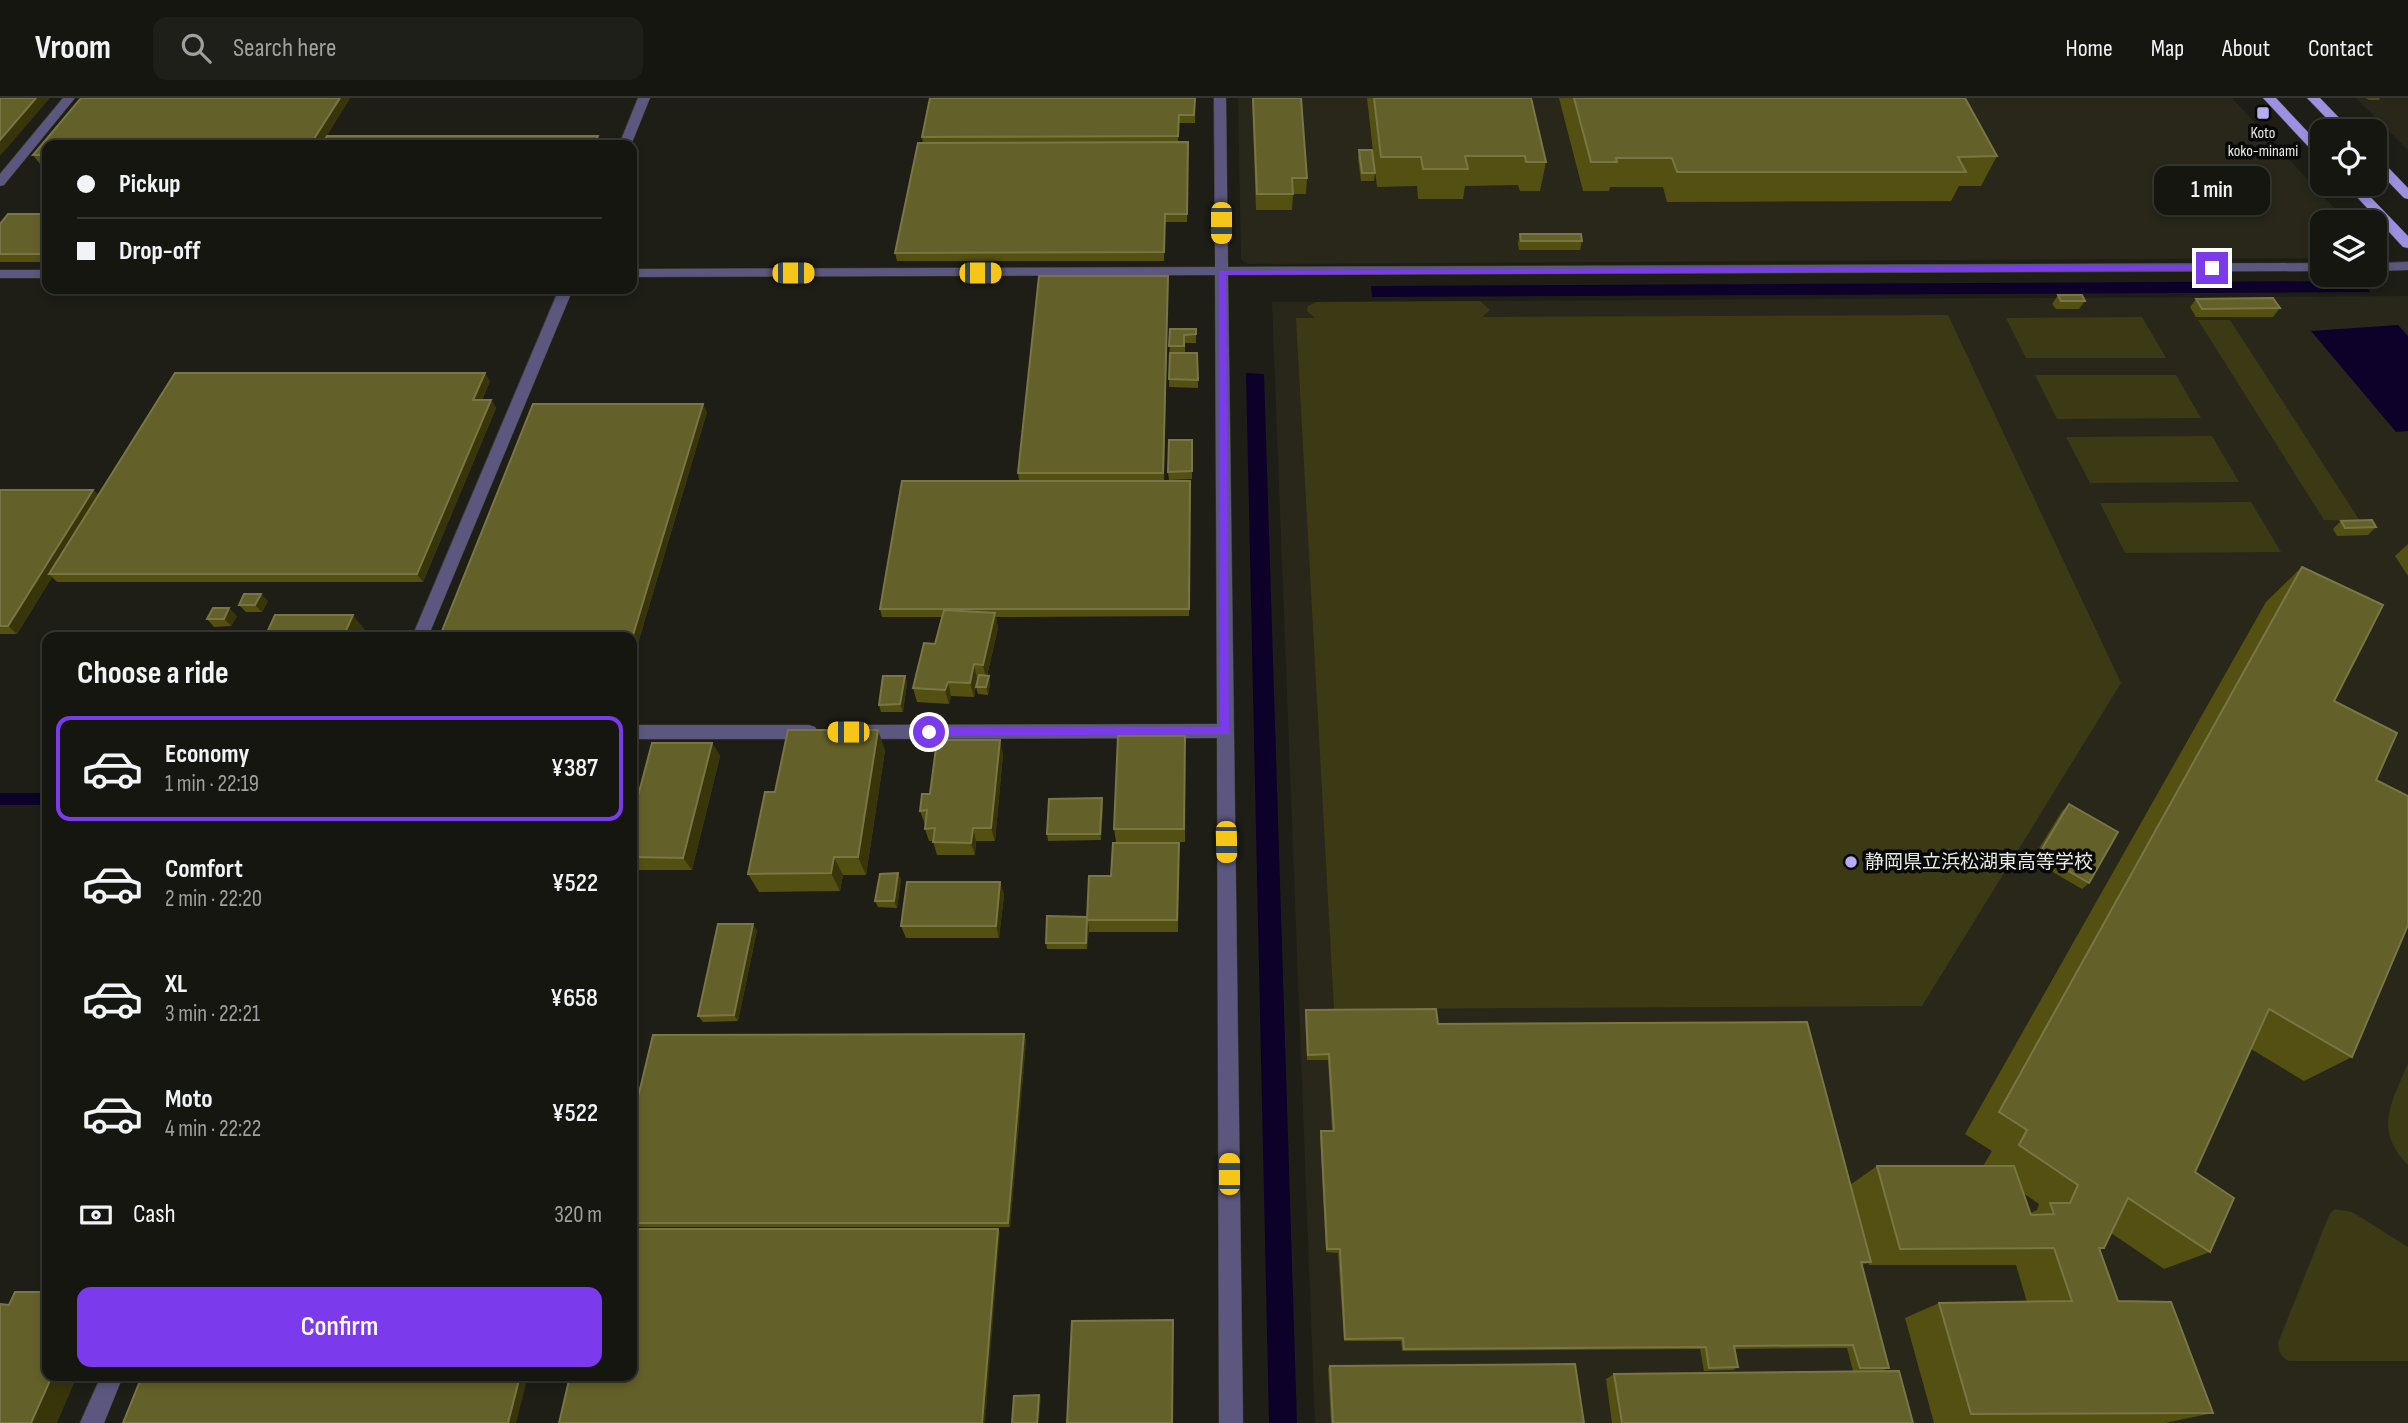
<!DOCTYPE html>
<meta charset="utf-8">
<style>
body{margin:0;font-family:"Sofia Sans Condensed","Noto Sans JP",sans-serif;background:#1f1f1a;color:#f1f3f6;height:100vh;display:flex;flex-direction:column;font-size:26px;white-space:nowrap}
*{box-sizing:border-box;margin:0}
p{font-size:23px;color:#9e9f9f}
.icon{flex:none;width:38px;height:38px;fill:none;stroke:currentColor;stroke-width:2;stroke-linecap:round;stroke-linejoin:round}
.map{position:relative;flex:1;overflow:hidden}
.details{position:absolute;left:42px;top:534px;width:595px;height:749px;display:flex;flex-direction:column;background:#161611;border-radius:14px;box-shadow:0 4px 10px #0003,0 0 0 2px #353531}
.details>*{flex:none}
.banner{position:absolute;left:42px;top:42px;width:595px;height:154px;border-radius:14px;box-shadow:0 4px 10px #0003,0 0 0 2px #353531;display:grid;align-content:center;height:154px;padding:0 35px;background:#161611}
.tools{position:absolute;left:2310px;top:21px;display:grid;gap:14px}
.tools a{display:grid;place-items:center;width:77px;height:77px;border-radius:14px;background:#161611;box-shadow:0 4px 10px #0003,0 0 0 2px #353531;font-size:35px}
.end{position:absolute;width:32px;height:32px;margin:-16px;border:9px solid #7c3aed;background:#fff;box-shadow:0 0 0 4px #fff}
.from{border-radius:50%}
.bubble{position:absolute;height:49px;border-radius:14px;background:#161611;box-shadow:0 4px 10px #0003,0 0 0 2px #353531;font-size:23px;font-weight:600;line-height:49px;text-align:center}
.car{position:absolute;width:21px;height:42px;margin:-21px -10px;border-radius:9px;box-shadow:0 0 5px 2px #0007;background:linear-gradient(#f5c518 24%,#345 0 40%,#f5c518 0 76%,#345 0 86%,#f5c518 0)}
.banner b{display:flex;align-items:center;gap:24px;height:66px;font-size:26px}
.banner b+b{border-top:2px solid #353531}
.banner i{width:18px;height:18px;background:#f1f3f6}
ul{padding:0;list-style:none}
li{display:flex;align-items:center;gap:21px;height:105px;margin:0 14px 10px;padding:0 21px;border:4px solid transparent;border-radius:14px}
li div{flex:1}
li b{display:block;font-size:26px}
li em{font-style:normal;font-weight:600}
li.selected{border-color:#7c3aed}
li>.icon{width:63px;height:63px;stroke-width:1.5}
h2{padding:0 35px;font-size:32px;line-height:84px}
.pay{display:flex;align-items:center;gap:18px;height:77px;padding:0 35px;font-size:26px}
.pay p{margin-inline-start:auto}
.primary-button{display:flex;gap:14px;margin-top:auto;padding:14px 35px}
.primary-button a{flex:1;height:80px;border-radius:14px;background:#7c3aed;color:#fff;font-size:28px;font-weight:600;line-height:80px;text-align:center}
header{display:flex;align-items:center;gap:42px;box-sizing:border-box;height:98px;padding:0 35px;background:#161611;border-bottom:2px solid #353531}
header strong{font-size:33px}
nav{display:flex;gap:38px;margin-inline-start:auto;font-size:24px}
.search{width:490px;height:63px;background:#1f1f1a;display:flex;align-items:center;gap:18px;box-sizing:border-box;padding:0 24px;border-radius:14px;color:#9e9f9f;font-size:26px}
.map>svg:first-child{display:block}
.built{fill:#28271a}
.green{fill:#3c3a15}
.water{fill:#0d0129}
.lines{fill:none;stroke-linecap:round;stroke-linejoin:round}
.stream{fill:#0d0129;fill-rule:evenodd}
.minor-casing{stroke:#3b3b34;stroke-width:1}
.major-casing{stroke:#3b3b34;stroke-width:1}
.minor{fill:#5c577e;fill-rule:evenodd}
.major{fill:#9c90e1;fill-rule:evenodd}
.wall{fill:#545012;fill-rule:evenodd}
.shaded-wall{fill:#38350a}
.building{fill:#646029;stroke:#797646;stroke-width:2}
.route{fill:#7c3aed}
.poi-dot{fill:#b6acf8;stroke:#080806;stroke-width:2.5}
.labels{text-anchor:middle;dominant-baseline:central;stroke-width:7;stroke-linejoin:round;paint-order:stroke}
.far-poi-label{font-size:16px;fill:#eaeae5;stroke:#080806}
.poi-label{font-size:19px;fill:#eaeae5;stroke:#080806;text-anchor:start}
</style>
<header>
<strong>Vroom</strong>
<div class="search"><svg class="icon" aria-label="search" viewBox="0 0 24 24"><circle cx="10" cy="10" r="6"/><path d="M15 15l6 6"/></svg>Search here</div>
<nav><a>Home</a><a>Map</a><a>About</a><a>Contact</a></nav>
</header>
<div class="map">
<svg width="2408" height="1325" viewBox="0 0 2408 1325">
<rect width="100%" height="100%" fill="#1e1e17"/>
<g class="built">
<path d="M1238,0H2232L2347,124H2322V160L1248,166L1241,161Z"/>
<path d="M2356,0H2408V52Z"/>
<path d="M2408,198V1325H1315L1272,204Z"/>
</g>
<g class="green">
<path d="M1480,203L1490,212L1482,219L1948,217L2121,585L1922,908L1334,911L1296,220H1315L1307,213L1308,208L1317,204Z"/>
<path d="M2142,219L2166,260H2026L2006,220Z"/>
<path d="M2198,222H2230L2360,423L2324,422Z"/>
<path d="M2035,277H2176L2201,320L2057,321Z"/>
<path d="M2212,338L2239,384L2090,385L2066,339Z"/>
<path d="M2251,404L2281,454L2125,455L2100,405Z"/>
<path d="M2408,965V1067C2373,1031 2392,1005 2408,965Z"/>
<path d="M2335,1111L2352,1114L2408,1149V1263H2289C2281,1259 2279,1255 2278,1245L2330,1115Z"/>
</g>
<g class="water">
<path d="M2362,183L2370,194L1372,199L1371,188Z"/>
<path d="M2398,227L2408,238V333L2396,334L2311,233Z"/>
<path d="M1246,275L1264,276L1297,1325H1269Z"/>
</g>
<g class="lines">
<rect class="stream" x="0" y="695" width="47" height="12"/>
<g class="minor-casing">
<g id="minor">
<path d="M63,0H75L4,87L0,88V76Z"/>
<path d="M638,0H650L631,47H619Z"/>
<path d="M1214,0H1226L1228,169L2322,165V173L1228,177L1243,1325H1219L1217,640L854,641L848,639L845,634L848,629L854,627L1217,626L1215,177L632,179V171L1215,169Z"/>
<path d="M2408,164V172L2375,173V165Z"/>
<rect x="0" y="172" width="47" height="8"/>
<path d="M559,191H573L428,539H412Z"/>
<path d="M632,627H809L815,629L818,634L815,639L809,641H632Z"/>
<path d="M101,1278H123L104,1325H80Z"/>
</g>
</g>
<g class="major-casing">
<g id="major">
<path d="M2263,0H2276L2322,49V60L2318,59Z"/>
<path d="M2307,0H2320L2352,33H2339Z"/>
<path d="M2375,59L2379,60L2408,90V101L2404,100L2375,70Z"/>
<path d="M2345,86H2358L2408,138V150L2403,149Z"/>
</g>
</g>
<use href="#minor" class="minor"/>
<use href="#major" class="major"/>
</g>
<g class="wall">
<path d="M81,0H350L321,47H47V66H40L33,57Z"/>
<path d="M1195,0V25H1179L1178,44H1188L1187,124H1165L1164,163H897L895,155L923,45L922,39Z"/>
<path d="M1252,0H1301L1307,80L1306,96H1293L1292,112H1256Z"/>
<path d="M1367,0H1531L1546,64L1540,93H1520L1518,87L1465,88L1463,101H1418L1417,88L1377,89Z"/>
<path d="M1559,0H1965L1997,58L1981,88H1959L1951,103L1667,104L1663,89H1610L1609,93H1583Z"/>
<path d="M2366,0H2380L2379,2H2369Z"/>
<path d="M1359,52L1375,75L1374,83H1361L1358,60Z"/>
<path d="M47,116V164H0V126Z"/>
<path d="M1520,136L1582,143L1580,152H1519L1518,145Z"/>
<path d="M1168,186L1164,383H1019L1018,375Z"/>
<path d="M2058,197L2085,203L2079,211H2056L2052,206Z"/>
<path d="M2196,201L2280,210L2273,219H2196L2190,209Z"/>
<path d="M1170,231H1196V245H1185V255H1197L1198,290L1169,289Z"/>
<path d="M490,283L482,302H491L496,310L423,484H57L52,479L17,536H0V392H93L98,397Z"/>
<path d="M707,314L638,545H636L639,550L632,539H441L440,538Z"/>
<path d="M1192,342V381L1169,382L1168,374Z"/>
<path d="M1190,383L1189,518L996,519L998,530L987,578H989L990,586L988,597L978,596L976,589L978,581H977L974,599L951,598L949,606L917,604L913,590L935,546L942,519H882L880,511Z"/>
<path d="M2341,423L2376,429L2368,437L2337,438L2333,431Z"/>
<path d="M2408,446V478L2395,458Z"/>
<path d="M2302,469L2334,603L2376,682L2352,959L2304,983L2251,951L2195,1074L2210,1154L2164,1171L2111,1135L2104,1150L2100,1152L2118,1203L2213,1315L2165,1325H1934L1905,1220L1939,1205L2027,1204L2016,1167H1869L1868,1165L1862,1167L1889,1270L1881,1273H1853L1847,1250L1734,1251L1738,1269L1733,1272L1704,1273L1700,1251L1402,1253L1401,1243H1344L1338,1155L1326,1154L1320,1038L1321,1033H1332L1328,962H1307L1305,918L1306,912L1438,926L1850,1087L1877,1068H1983L1992,1053L1965,1036L2266,504ZM2023,1095L2039,1106L2037,1112L2030,1115Z"/>
<path d="M268,503L262,514H246L239,507Z"/>
<path d="M237,518L231,528L214,529L207,521Z"/>
<path d="M905,578L907,585L903,614H881L879,607Z"/>
<path d="M1185,638V744H1116L1114,731Z"/>
<path d="M712,645L720,658L692,772H632V721Z"/>
<path d="M885,652L866,777H843L840,793L759,794L748,776L775,694Z"/>
<path d="M1003,656L995,743H976L975,757H937L933,743H929L925,731V726L920,713L930,696Z"/>
<path d="M2069,706L2089,785L2082,791L2032,762L2062,713Z"/>
<path d="M1103,707L1101,742L1048,743L1047,736Z"/>
<path d="M1179,758L1178,834H1089V830L1087,851H1047L1046,845Z"/>
<path d="M901,781L897,810L878,809L875,803Z"/>
<path d="M1000,784L1004,797L999,840H906L901,828Z"/>
<path d="M757,832L738,923L703,924L698,918Z"/>
<path d="M1024,936L1026,942L1010,1129H632V1024Z"/>
<path d="M1330,1268L1584,1325H1331L1328,1270Z"/>
<path d="M1614,1276L1913,1325H1612L1606,1281Z"/>
</g>
<g class="shaded-wall">
<path d="M36,0H50L0,58V42Z"/>
<path d="M340,0H350L321,47H310Z"/>
<path d="M598,38L601,47H594Z"/>
<path d="M485,275L490,283L478,310L473,302Z"/>
<path d="M491,302L496,310L423,484L417,476Z"/>
<path d="M703,306L707,314L638,545L633,537Z"/>
<path d="M93,392L101,400L49,476L52,479L17,536L8,528Z"/>
<path d="M261,496L268,503L262,514L255,507Z"/>
<path d="M229,510L237,518L231,528L224,521Z"/>
<path d="M995,515L998,530L986,581L983,567Z"/>
<path d="M353,517L365,532L362,539H343Z"/>
<path d="M630,535L639,550L632,573V539H629Z"/>
<path d="M974,566L977,581L974,599L970,585Z"/>
<path d="M905,578L907,585L903,614L900,606Z"/>
<path d="M989,578L990,586L988,597L986,589Z"/>
<path d="M948,584L951,598L949,606L945,592Z"/>
<path d="M878,632L885,652L866,777L858,759Z"/>
<path d="M1000,642L1003,656L995,743L991,730Z"/>
<path d="M712,645L720,658L692,772L683,760Z"/>
<path d="M1102,700L1103,707L1101,742L1100,736Z"/>
<path d="M973,730L976,743L975,757L971,745Z"/>
<path d="M834,759L843,777L840,793L831,775Z"/>
<path d="M898,775L901,781L897,810L894,803Z"/>
<path d="M1000,784L1004,797L999,840L996,828Z"/>
<path d="M1088,824L1089,830L1087,851L1086,845Z"/>
<path d="M753,826L757,832L738,923L734,917Z"/>
<path d="M1024,936L1026,942L1010,1129L1008,1125Z"/>
<path d="M998,1131L1000,1134L985,1325H982Z"/>
<path d="M1173,1222V1325H1172Z"/>
<path d="M52,1278H77L57,1325H31Z"/>
<path d="M520,1278H528L516,1325H508Z"/>
<path d="M1039,1297L1041,1299L1039,1325H1037Z"/>
</g>
<g class="building">
<path d="M0,0H36L0,42Z"/>
<path d="M81,0H340L310,47H47V57H33Z"/>
<path d="M930,0H1195L1194,17H1179L1178,38L922,39Z"/>
<path d="M1253,0H1301L1307,80H1292L1293,96H1257Z"/>
<path d="M1374,0H1531L1546,64H1526L1525,58H1465L1468,71H1423L1421,59H1381Z"/>
<path d="M1574,0H1965L1997,58L1958,59L1966,74H1677L1672,60H1616L1617,64H1591Z"/>
<path d="M327,38H598L594,47H322Z"/>
<path d="M1188,44L1187,116H1165L1164,154L895,155L918,45Z"/>
<path d="M1359,52H1372L1375,75H1362Z"/>
<path d="M8,116H47V156H0V126Z"/>
<path d="M1520,136H1581L1582,143H1521Z"/>
<path d="M1039,178H1168L1163,375H1018Z"/>
<path d="M2058,197H2082L2085,203H2061Z"/>
<path d="M2273,200L2280,210L2202,211L2196,201Z"/>
<path d="M1170,231H1196V236L1184,237V248H1169Z"/>
<path d="M1170,255H1197L1198,282L1169,281Z"/>
<path d="M175,275H485L473,302H491L417,476H49Z"/>
<path d="M533,306H703L633,537H632L630,535H579L578,538H440Z"/>
<path d="M1169,342H1192V373L1168,374Z"/>
<path d="M902,383H1190L1189,511H880Z"/>
<path d="M0,392H93L8,528H0Z"/>
<path d="M2372,422L2376,429L2345,430L2341,423Z"/>
<path d="M2302,469L2383,507L2334,603L2397,635L2376,682L2408,698V827L2352,959L2269,911L2195,1074L2234,1100L2210,1154L2128,1100L2104,1150H2099L2118,1203L2171,1204L2213,1315L1971,1316L1939,1205L2072,1203L2054,1150L1900,1151L1877,1068H2014L2031,1117L2054,1116L2050,1105H2070L2078,1087L2019,1047L2027,1032L1999,1014Z"/>
<path d="M244,496H261L255,507H239Z"/>
<path d="M213,510H229L224,521H207Z"/>
<path d="M944,512L995,515L983,567L974,566L970,585L948,584L945,592L913,590L924,545L935,546Z"/>
<path d="M275,517H353L343,539H265Z"/>
<path d="M579,535H630L629,539H578Z"/>
<path d="M979,577L989,578L986,589H976Z"/>
<path d="M883,578H905L900,606L879,607Z"/>
<path d="M788,632H878L858,759H834L831,775L748,776L765,694H775Z"/>
<path d="M1118,638H1185L1184,731H1114Z"/>
<path d="M937,642H1000L991,730H973L971,745L933,744L935,730L925,731L927,712L920,713L922,696H930Z"/>
<path d="M652,645H712L683,760L632,759V721Z"/>
<path d="M1102,700L1100,736H1047L1049,701Z"/>
<path d="M2069,706L2118,734L2089,785L2039,756Z"/>
<path d="M1113,745H1179L1177,822H1087L1089,778H1111Z"/>
<path d="M898,775L894,803H875L880,776Z"/>
<path d="M907,784H1000L996,828H901Z"/>
<path d="M1047,818L1087,819L1086,845H1046Z"/>
<path d="M718,826H753L734,917L698,918Z"/>
<path d="M1436,911L1438,926L1807,924L1871,1164H1861L1889,1270H1860L1853,1247L1734,1248L1738,1269L1709,1270L1706,1249L1404,1251L1403,1240L1345,1241L1340,1151H1327L1321,1033H1334L1329,956L1308,957L1306,912Z"/>
<path d="M1024,936L1008,1125H632V1024L653,937Z"/>
<path d="M632,1131H998L982,1325H559L570,1278H632Z"/>
<path d="M15,1194H47V1278H52L31,1325H0V1206L9,1207Z"/>
<path d="M1173,1222L1172,1325H1067L1072,1223Z"/>
<path d="M1575,1266L1584,1325H1333L1330,1268Z"/>
<path d="M1899,1273L1913,1325H1622L1614,1276Z"/>
<path d="M142,1278H520L508,1325H123Z"/>
<path d="M1039,1297L1037,1325H1012L1014,1298Z"/>
</g>
<path class="route" d="M2212,167L2216,170L2215,172L1226,177L1229,636L929,638L923,634L929,629H1220L1219,173Z"/>
<g class="poi-dot">
<rect x="2256" y="8" width="14" height="14" rx="3.5"/>
<circle cx="1851" cy="764" r="7"/>
</g>
<g class="labels">
<g class="far-poi-label">
<text x="2263" y="35">Koto<tspan x="2263" dy="18">koko-minami</tspan></text>
</g>
<g class="poi-label">
<text x="1865" y="764">静岡県立浜松湖東高等学校</text>
</g>
</g>
</svg>
<div class="tools">
<a><svg class="icon" aria-label="locate" viewBox="0 0 24 24"><circle cx="12" cy="12" r="6"/><path d="M12 2v4M12 18v4M2 12h4M18 12h4"/></svg></a>
<a><svg class="icon" aria-label="layers" viewBox="0 0 24 24"><path d="M12 4l9 5-9 5-9-5zM3 14l9 5 9-5"/></svg></a>
</div>
<i class="end from" style="left:929px;top:634px"></i>
<i class="end" style="left:2212px;top:170px"></i>
<div class="bubble" style="left:2154px;top:68px;width:116px">1 min</div>
<i class="car" style="left:1221px;top:125px;rotate:180deg"></i>
<i class="car" style="left:793px;top:175px;rotate:90deg"></i>
<i class="car" style="left:980px;top:175px;rotate:90deg"></i>
<i class="car" style="left:848px;top:634px;rotate:270deg"></i>
<i class="car" style="left:1226px;top:744px;rotate:179deg"></i>
<i class="car" style="left:1229px;top:1076px;rotate:0deg"></i>
<div class="banner">
<b><i class="from"></i>Pickup</b>
<b><i></i>Drop-off</b>
</div>
<section class="details">
<h2>Choose a ride</h2>
<ul>
<li class="selected"><svg class="icon" aria-label="car" viewBox="0 0 24 24"><path d="M5 17H2v-5l4-1 3-4h7l3 4 3 1v5h-3M9 17h6M6 11h13"/><circle cx="7" cy="17" r="2"/><circle cx="17" cy="17" r="2"/></svg><div><b>Economy</b><p>1 min · 22:19</p></div><em>¥387</em></li>
<li><svg class="icon" aria-label="car" viewBox="0 0 24 24"><path d="M5 17H2v-5l4-1 3-4h7l3 4 3 1v5h-3M9 17h6M6 11h13"/><circle cx="7" cy="17" r="2"/><circle cx="17" cy="17" r="2"/></svg><div><b>Comfort</b><p>2 min · 22:20</p></div><em>¥522</em></li>
<li><svg class="icon" aria-label="car" viewBox="0 0 24 24"><path d="M5 17H2v-5l4-1 3-4h7l3 4 3 1v5h-3M9 17h6M6 11h13"/><circle cx="7" cy="17" r="2"/><circle cx="17" cy="17" r="2"/></svg><div><b>XL</b><p>3 min · 22:21</p></div><em>¥658</em></li>
<li><svg class="icon" aria-label="car" viewBox="0 0 24 24"><path d="M5 17H2v-5l4-1 3-4h7l3 4 3 1v5h-3M9 17h6M6 11h13"/><circle cx="7" cy="17" r="2"/><circle cx="17" cy="17" r="2"/></svg><div><b>Moto</b><p>4 min · 22:22</p></div><em>¥522</em></li>
</ul>
<div class="pay"><svg class="icon" aria-label="cash" viewBox="0 0 24 24"><path d="M3 7h18v10H3z"/><circle cx="12" cy="12" r="2"/></svg>Cash<p>320 m</p></div>
<div class="primary-button"><a>Confirm</a></div>
</section>
</div>
